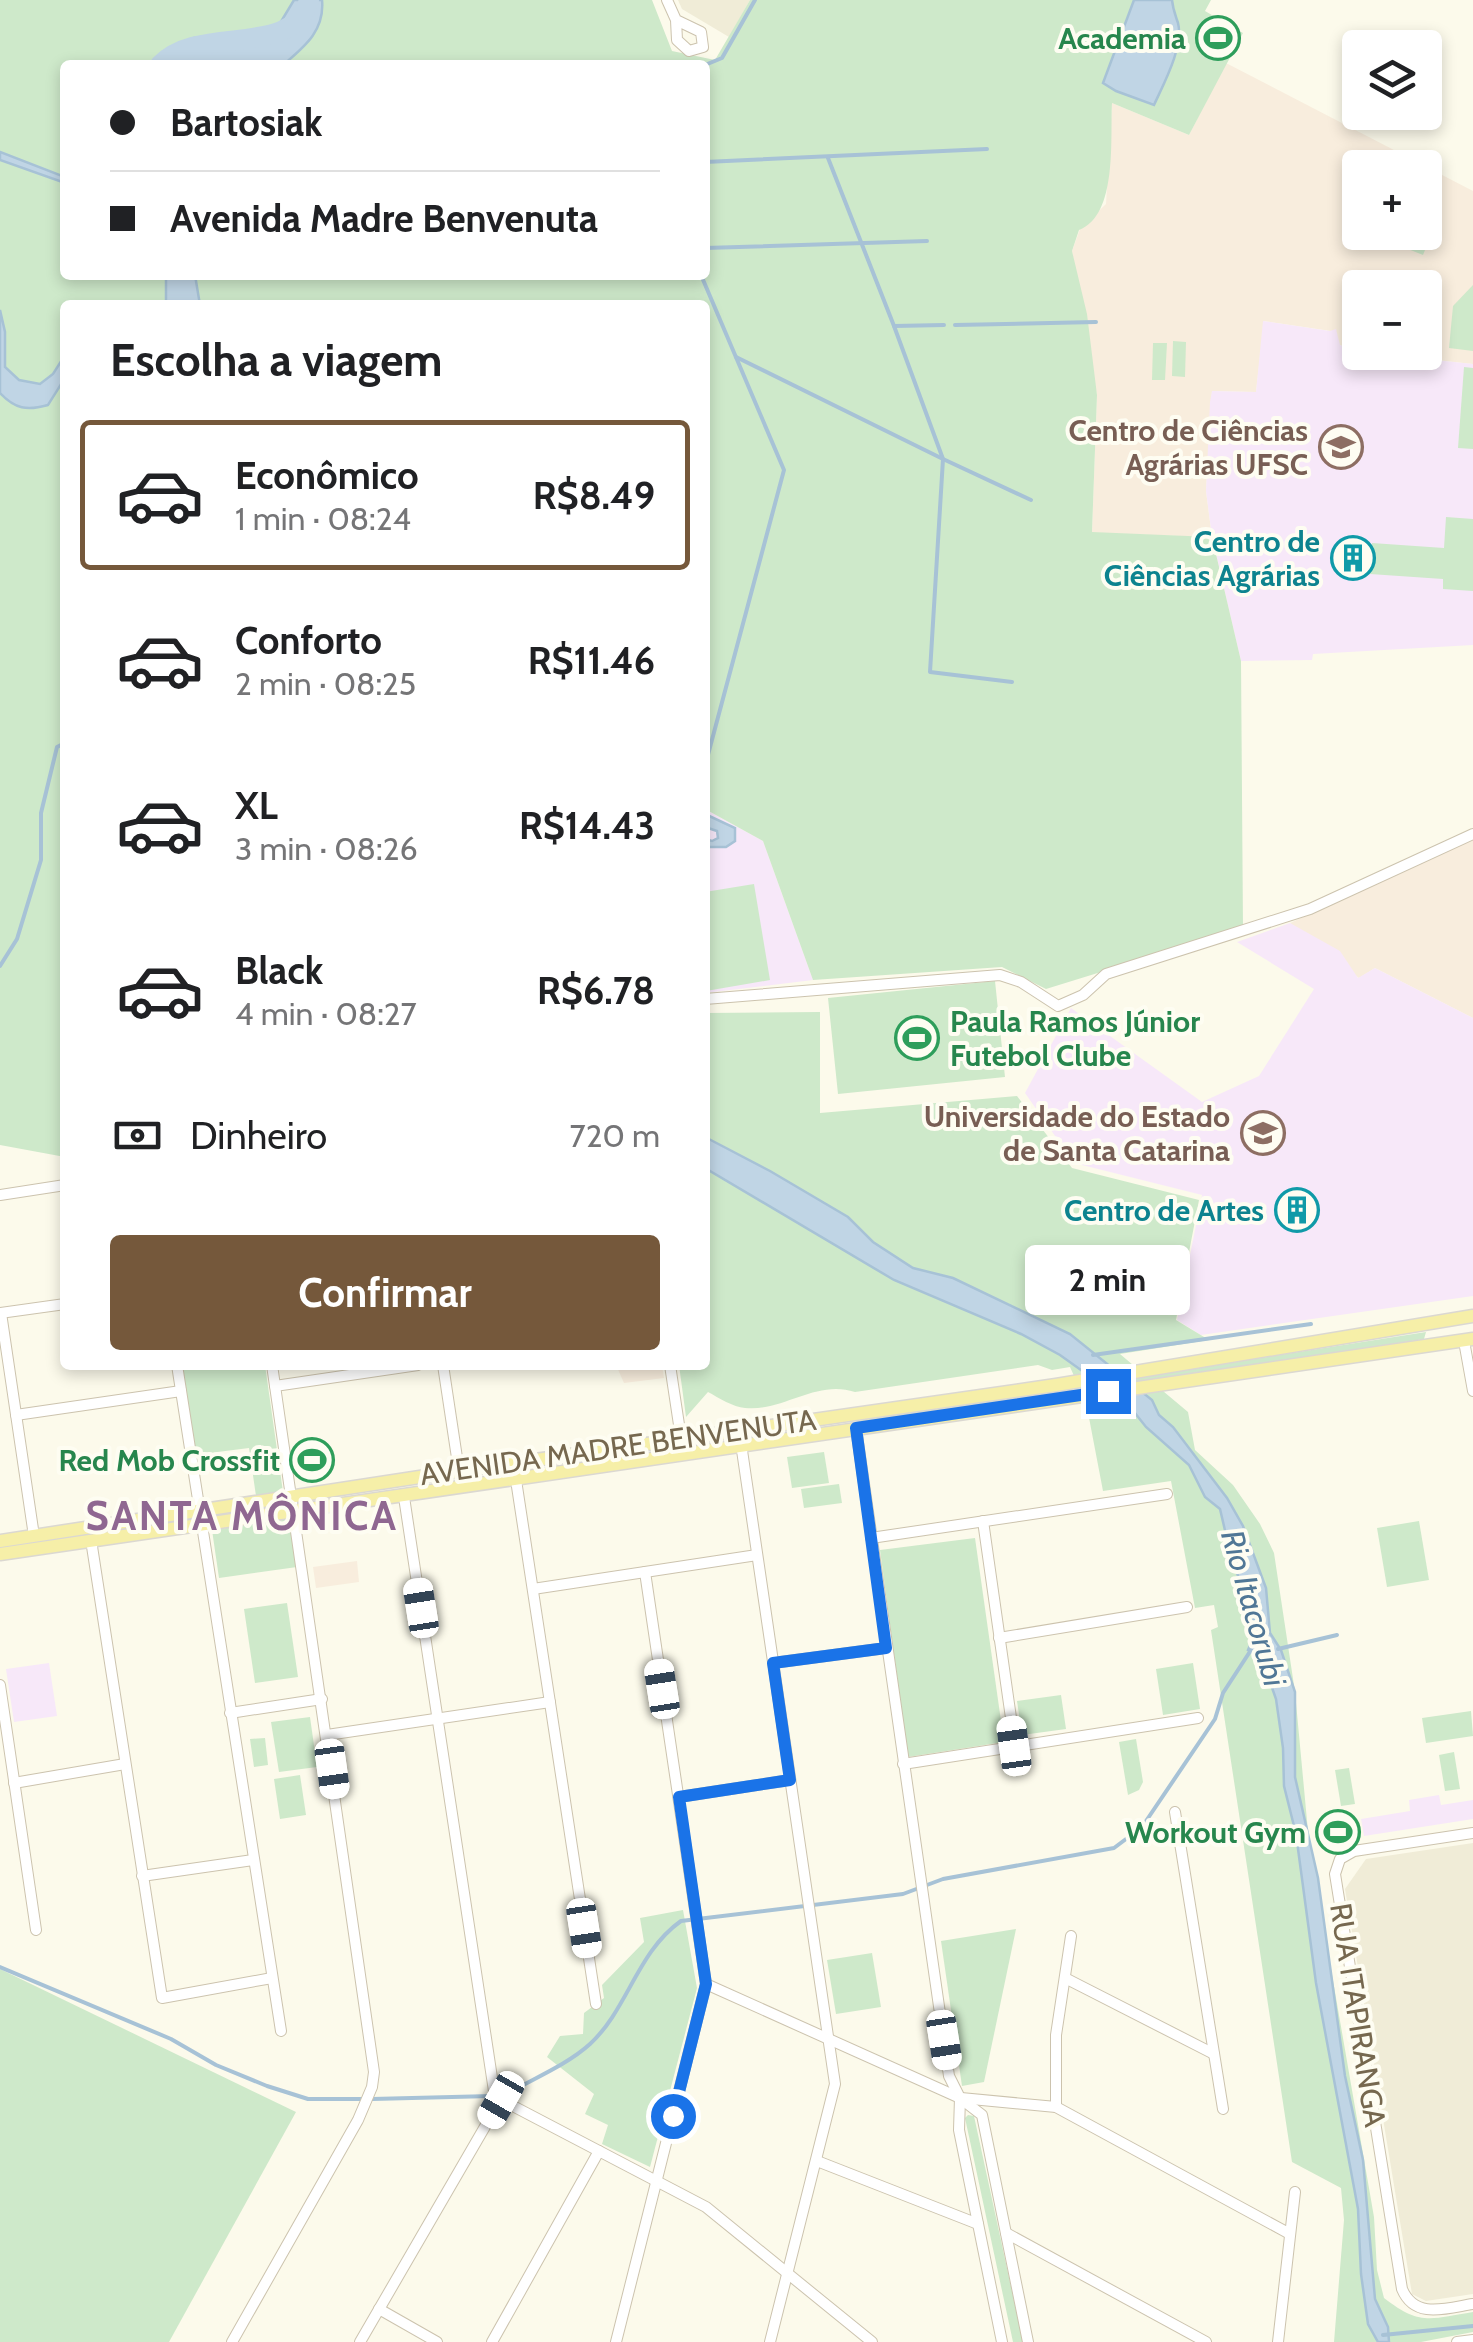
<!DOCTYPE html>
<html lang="pt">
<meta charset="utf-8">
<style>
body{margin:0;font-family:Cabin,sans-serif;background:#f6f6f6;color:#202124;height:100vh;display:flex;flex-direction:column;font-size:38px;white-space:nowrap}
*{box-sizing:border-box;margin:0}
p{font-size:32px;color:#757577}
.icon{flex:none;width:55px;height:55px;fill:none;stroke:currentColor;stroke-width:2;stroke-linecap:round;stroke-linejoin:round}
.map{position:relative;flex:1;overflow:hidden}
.sheet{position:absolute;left:60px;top:300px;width:650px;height:1070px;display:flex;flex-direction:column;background:#fff;border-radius:10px;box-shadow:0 5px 15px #0003}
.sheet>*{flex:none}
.top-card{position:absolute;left:60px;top:60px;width:650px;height:220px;border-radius:10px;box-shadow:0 5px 15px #0003;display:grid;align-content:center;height:220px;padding:0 50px;background:#fff}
.controls{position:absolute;left:1342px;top:30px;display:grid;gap:20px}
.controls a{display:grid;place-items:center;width:100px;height:100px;border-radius:10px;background:#fff;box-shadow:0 5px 15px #0003;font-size:50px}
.end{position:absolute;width:45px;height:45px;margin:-22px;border:12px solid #1a73e8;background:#fff;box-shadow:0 0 0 5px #fff}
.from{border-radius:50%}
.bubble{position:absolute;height:70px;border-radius:10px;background:#fff;box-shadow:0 5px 15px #0003;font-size:32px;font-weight:800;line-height:70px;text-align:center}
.car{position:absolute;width:30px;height:60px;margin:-30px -15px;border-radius:12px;box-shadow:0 0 8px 2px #0007;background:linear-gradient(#fff 24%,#345 0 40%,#fff 0 76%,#345 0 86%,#fff 0)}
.top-card b{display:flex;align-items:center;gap:35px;height:95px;font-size:38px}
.top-card b+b{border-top:2px solid #e0e0e0}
.top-card i{width:25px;height:25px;background:#202124}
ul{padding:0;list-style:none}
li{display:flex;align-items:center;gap:30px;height:150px;margin:0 20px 15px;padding:0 30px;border:5px solid transparent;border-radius:10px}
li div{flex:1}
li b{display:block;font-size:38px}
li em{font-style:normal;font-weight:800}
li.on{border-color:#75583b}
li>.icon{width:90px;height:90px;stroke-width:1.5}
h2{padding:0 50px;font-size:45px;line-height:120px}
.pay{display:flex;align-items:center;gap:25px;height:110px;padding:0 50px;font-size:38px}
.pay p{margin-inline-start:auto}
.primary-button{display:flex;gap:20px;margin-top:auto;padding:20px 50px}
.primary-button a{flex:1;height:115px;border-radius:10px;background:#75583b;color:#fff;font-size:40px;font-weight:800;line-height:115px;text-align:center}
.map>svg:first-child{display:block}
.residential{fill:#f0ecd7}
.commercial{fill:#f8eddd;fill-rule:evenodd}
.education{fill:#f7e8f9}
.green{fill:#cee9ca;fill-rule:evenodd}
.water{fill:#c0d5e5;stroke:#a7c2d6;stroke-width:2.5}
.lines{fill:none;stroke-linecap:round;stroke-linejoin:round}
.stream{stroke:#a7c2d6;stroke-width:4}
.river{stroke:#c0d5e5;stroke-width:20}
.minor-casing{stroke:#ccc3ae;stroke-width:12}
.major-casing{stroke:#dbd8d1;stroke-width:15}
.minor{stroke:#fff;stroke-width:10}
.major{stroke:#f6efa8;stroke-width:12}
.route{stroke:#1a73e8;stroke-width:12}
.labels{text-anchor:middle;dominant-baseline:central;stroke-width:8;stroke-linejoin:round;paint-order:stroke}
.leisure-label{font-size:30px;font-weight:bold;fill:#27864d;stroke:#fefdf2;text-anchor:end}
.education-label{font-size:30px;font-weight:bold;fill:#785e54;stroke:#fefdf2;text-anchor:end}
.culture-label{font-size:30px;font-weight:bold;fill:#0d838f;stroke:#fefdf2;text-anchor:end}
.street-label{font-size:30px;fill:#76684f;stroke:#fefdf2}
.water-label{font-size:32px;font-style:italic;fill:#507796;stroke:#fefdf2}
.district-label{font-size:40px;font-weight:bold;letter-spacing:2.5px;fill:#8f6791;stroke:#fefdf2}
</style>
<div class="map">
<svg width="1473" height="2342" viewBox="0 0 1473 2342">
<rect width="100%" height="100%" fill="#fcfaeb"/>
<g class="residential">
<path d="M678,0H750L729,37L682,9Z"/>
<path d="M1473,1843V2294L1426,2301L1412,2294L1345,1889L1366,1859Z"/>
</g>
<g class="commercial">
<path d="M1226,63L1473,191V364L1361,352H1425V288H1360V352L1340,345L1331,331L1264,321L1256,392L1212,391L1206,491L1212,537L1092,533L1097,395L1072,251L1080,229L1106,204L1112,103L1189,135ZM1360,168H1425V232H1360Z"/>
<path d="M1473,840V1018L1375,968L1359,978L1290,923Z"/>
<path d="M616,1365H662L664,1378L624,1383Z"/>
<path d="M357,1561L359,1582L316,1588L313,1567Z"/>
</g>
<g class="education">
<path d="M1263,321L1330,331L1336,329L1340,345L1360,352L1473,364V645L1313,654L1312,660L1241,661L1212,537L1206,491L1210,402L1212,391L1256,392Z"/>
<path d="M705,809L763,841L813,980L705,993Z"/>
<path d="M1290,923L1340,951L1358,978L1375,968L1473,1018V1296L1201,1335L1177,1320L1202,1195L1074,1163L1025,1093L1071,1008L1202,1102L1259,1076L1314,989L1237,942Z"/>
<path d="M49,1663L57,1716L14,1722L6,1669Z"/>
<path d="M1439,1795L1441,1805L1473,1800V1819L1364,1836L1361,1819L1410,1811L1409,1800Z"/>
</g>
<g class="green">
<path d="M0,0H652L672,51L715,60L750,0H1211L1205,11L1243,33L1189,135L1112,103C1110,139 1118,215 1079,230L1072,251L1087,314L1097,395L1092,532L1212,537L1241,661L1243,928L1046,989L1002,967L813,980L763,841L705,809V715L710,692L705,690V305H65V1157L0,1145ZM65,65H705V275H65Z"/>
<path d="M1402,233L1429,240L1423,255L1398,245Z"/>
<path d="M1473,285V351L1449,348L1453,306Z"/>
<path d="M1173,341L1186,342L1185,377L1172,376Z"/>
<path d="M1153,343H1167L1165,380H1152Z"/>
<path d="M1464,367L1473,368V449L1458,448Z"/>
<path d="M1446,517L1473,519V591L1443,589V579L1370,574L1372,543L1444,548Z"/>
<path d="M754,884L770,980L706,991L705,892Z"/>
<path d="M995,981L1005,1077L838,1094L828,998Z"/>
<path d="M820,1012V1113L1017,1096L1072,1168L1199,1200L1176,1320L1209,1340L1120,1354L1146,1376L1426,1332L1424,1339L1151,1381L1188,1412L1195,1450L1233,1485L1260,1524L1274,1553L1295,1692L1309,1842L1374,2217L1377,2270L1384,2298C1420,2326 1430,2319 1473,2312V2332L1421,2342H1334L1344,2220L1341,2188L1292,2162L1211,1630L1218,1627L1214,1605L1195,1608L1171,1481L1103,1491L1086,1402L1070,1367L1052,1370L1038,1365L855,1392C816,1379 783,1412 745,1408C733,1407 719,1398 708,1392L686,1417L679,1365H705V1013Z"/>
<path d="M180,1365H265L283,1492L256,1496L249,1448L194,1455Z"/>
<path d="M1069,1388L1070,1392L861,1422L860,1418Z"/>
<path d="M824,1452L829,1483L792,1488L787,1457Z"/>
<path d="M839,1484L842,1503L804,1508L801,1489Z"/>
<path d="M290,1519L297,1567L219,1578L212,1530Z"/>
<path d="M1419,1521L1429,1580L1387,1587L1377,1528Z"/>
<path d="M975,1538L1004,1742L908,1757L880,1550Z"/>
<path d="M287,1603L298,1677L255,1683L244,1609Z"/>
<path d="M1193,1663L1200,1709L1163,1715L1156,1669Z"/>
<path d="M1061,1695L1066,1729L1022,1735L1017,1701Z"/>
<path d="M1471,1711L1473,1736L1426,1743L1422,1718Z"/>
<path d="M310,1717L317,1767L279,1772L271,1722Z"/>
<path d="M265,1738L268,1765L254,1767L250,1739Z"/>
<path d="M1136,1739L1143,1782L1139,1790L1128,1795L1119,1742Z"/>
<path d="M1454,1752L1460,1789L1445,1791L1439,1755Z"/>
<path d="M1349,1768L1355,1804L1341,1806L1335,1770Z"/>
<path d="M300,1775L306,1815L280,1819L274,1779Z"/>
<path d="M683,1910L697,1988L650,2167L602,2144L608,2125L585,2114L594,2094L547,2057L560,2036L583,2034L584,2013L604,1998L602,1985L644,1942L640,1918Z"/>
<path d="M1016,1929L984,2082L962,2086L941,1941Z"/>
<path d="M872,1953L881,2007L836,2014L827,1960Z"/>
<path d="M0,1969L296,2112L169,2342H0Z"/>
<path d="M968,2115L974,2116L1023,2342H1013L965,2118Z"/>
</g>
<g class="water">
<path d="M294,0H322C325,31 304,47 283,65H155L194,38L216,35L238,43L276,30Z"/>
<path d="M1134,0H1172C1173,10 1175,14 1178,23C1184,46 1164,83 1154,105L1116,91L1103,83Z"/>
<path d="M0,152L65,177V183L0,160Z"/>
<path d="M166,275H195L200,305H166Z"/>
<path d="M0,310L5,332V367L19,380L40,384L53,374L65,355V378L48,405C27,411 15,409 0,393Z"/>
<path d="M705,814L735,828V841L726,847H705V839L712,841L718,838L717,831L705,827Z"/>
<path d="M705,1137L770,1171L848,1217L873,1242L913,1268L953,1278L1070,1334L1152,1400L1159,1415L1173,1427L1227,1498L1243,1526L1266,1588L1270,1633L1281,1650L1295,1692V1777L1318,1878L1345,2076L1363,2160L1375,2299L1388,2327L1389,2342H1378L1368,2324L1361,2274L1358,2209L1316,1983L1296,1834L1284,1786L1283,1748L1276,1699L1262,1659L1248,1650L1255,1634V1624L1231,1556L1220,1509L1205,1497L1189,1465L1146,1427L1127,1403L1060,1355L1021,1334L894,1280L705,1168Z"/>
</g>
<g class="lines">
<g class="stream">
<path d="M705,65L722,58L755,0"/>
<path d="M828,158L894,326L944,325"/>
<path d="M705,162L987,149"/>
<path d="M705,248L927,241"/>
<path d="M701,275L784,470L705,766"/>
<path d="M955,325L1096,322"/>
<path d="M894,326L943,459L1031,500"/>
<path d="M736,357L943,459L930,672L1012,682"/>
<path d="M0,966L17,939L41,860V813L57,747L65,743"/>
<path d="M1093,1355L1311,1324"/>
<path d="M1278,1649L1337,1635"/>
<path d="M0,1967L171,2039L216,2065L267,2086L308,2099H362"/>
<path d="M501,2094L510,2092C535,2078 568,2064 590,2044C628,2009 637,1952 681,1921L903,1894L943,1879L1114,1848L1142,1827L1215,1719L1223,1693L1251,1650"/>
<path d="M372,2099L492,2096"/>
<path d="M1383,2335L1473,2326"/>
</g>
<path class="river" d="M160,65C200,23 293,60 309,0"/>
<g class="minor-casing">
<g id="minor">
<path d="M667,0L676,20L677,40L689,51L703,47L701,32L676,20"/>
<path d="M705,999L1000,975L1021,982L1058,1006L1083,995L1106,974L1310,909L1473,834"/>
<path d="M0,1195L65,1185"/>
<path d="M0,1313L65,1304"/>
<path d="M1,1313L34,1536"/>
<path d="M1464,1341L1473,1391"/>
<path d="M177,1365L281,2031"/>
<path d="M443,1365L459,1471"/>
<path d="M670,1365L681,1438"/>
<path d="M275,1386L418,1365"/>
<path d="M16,1415L181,1391"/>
<path d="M856,1428L949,2076L960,2098L959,2130L1002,2342"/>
<path d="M739,1430L835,2084L770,2342"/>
<path d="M516,1480L596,2004"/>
<path d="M404,1497L494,2091L511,2105L706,2207L872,2342"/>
<path d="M983,1521L1015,1746"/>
<path d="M871,1538L1167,1494"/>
<path d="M91,1540L162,1998L272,1978"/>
<path d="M533,1589L757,1555"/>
<path d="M999,1638L1187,1607"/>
<path d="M773,1663L886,1648"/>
<path d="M0,1685L36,1930"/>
<path d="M230,1713L322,1699"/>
<path d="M327,1735L550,1702"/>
<path d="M903,1764L1198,1718"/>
<path d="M14,1783L125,1764"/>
<path d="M679,1797L790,1780"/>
<path d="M1175,1812L1223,2109"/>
<path d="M1473,1833L1354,1851L1340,1859L1335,1874L1402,2289C1415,2320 1447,2308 1473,2304"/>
<path d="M142,1876L253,1860"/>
<path d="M1065,1978L1214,2054"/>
<path d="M706,1984L960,2098L982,2115L1028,2342"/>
<path d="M961,2098L1056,2107L1290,2234"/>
<path d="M1056,2107V2035L1071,1936"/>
<path d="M817,2161L978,2224"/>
<path d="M1006,2233L1206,2342"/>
<path d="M379,2309L437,2342"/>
<path d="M232,2342L358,2120L372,2087L374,2072L272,1365"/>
<path d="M360,2342L501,2099"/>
<path d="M492,2342L599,2151"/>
<path d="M616,2342L706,1984L645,1572"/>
<path d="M1278,2342L1295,2192"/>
<path d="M1457,2342L1473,2340"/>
</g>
</g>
<g class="major-casing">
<g id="major">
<path d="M0,1541L459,1471L1056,1385L1473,1316"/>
<path d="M0,1554L1473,1339"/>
</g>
</g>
<use href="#minor" class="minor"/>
<use href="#major" class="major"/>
</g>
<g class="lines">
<path class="route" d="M673,2116L706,1984L679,1797L790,1780L773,1663L886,1648L856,1428L1108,1391"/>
</g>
<defs>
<g id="stadium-ring" transform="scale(2.25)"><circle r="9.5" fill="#fefdf2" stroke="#2e9e5b" stroke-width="1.5"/><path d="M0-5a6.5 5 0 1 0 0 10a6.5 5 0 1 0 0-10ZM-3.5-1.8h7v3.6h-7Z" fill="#2e9e5b"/></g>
<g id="university-ring" transform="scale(2.25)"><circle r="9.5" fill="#fefdf2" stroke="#8d6e63" stroke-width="1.5"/><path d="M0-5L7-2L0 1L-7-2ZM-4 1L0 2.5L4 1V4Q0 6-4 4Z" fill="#8d6e63"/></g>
<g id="building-ring" transform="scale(2.25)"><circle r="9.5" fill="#fefdf2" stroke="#0f9aa8" stroke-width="1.5"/><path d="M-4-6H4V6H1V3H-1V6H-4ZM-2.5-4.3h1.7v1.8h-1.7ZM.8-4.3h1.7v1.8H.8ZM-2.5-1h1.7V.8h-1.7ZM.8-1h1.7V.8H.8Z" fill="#0f9aa8"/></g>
</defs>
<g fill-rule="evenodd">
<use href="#stadium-ring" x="1218" y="38"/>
<use href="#university-ring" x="1341" y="447"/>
<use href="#building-ring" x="1353" y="558"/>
<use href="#stadium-ring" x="917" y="1038"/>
<use href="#university-ring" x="1263" y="1133"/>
<use href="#building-ring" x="1297" y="1210"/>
<use href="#stadium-ring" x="312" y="1460"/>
<use href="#stadium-ring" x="1338" y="1832"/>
</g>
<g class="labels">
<g class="leisure-label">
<text x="1186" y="38">Academia</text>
<text x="950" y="1021" text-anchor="start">Paula Ramos Júnior<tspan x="950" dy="34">Futebol Clube</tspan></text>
<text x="280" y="1460">Red Mob Crossfit</text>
<text x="1306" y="1832">Workout Gym</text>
</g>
<g class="education-label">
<text x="1308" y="430">Centro de Ciências<tspan x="1308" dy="34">Agrárias UFSC</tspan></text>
<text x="1230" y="1116">Universidade do Estado<tspan x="1230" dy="34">de Santa Catarina</tspan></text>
</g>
<g class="culture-label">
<text x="1320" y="541">Centro de<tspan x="1320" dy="34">Ciências Agrárias</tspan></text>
<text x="1264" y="1210">Centro de Artes</text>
</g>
<g class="street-label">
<text transform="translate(618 1447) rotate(-8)">AVENIDA MADRE BENVENUTA</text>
<text transform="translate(1358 2015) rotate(81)">RUA ITAPIRANGA</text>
</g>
<g class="water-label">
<text transform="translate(1254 1608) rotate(74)">Rio Itacorubi</text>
</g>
<g class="district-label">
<text x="242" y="1515">SANTA MÔNICA</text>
</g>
</g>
</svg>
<div class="controls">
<a><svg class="icon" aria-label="layers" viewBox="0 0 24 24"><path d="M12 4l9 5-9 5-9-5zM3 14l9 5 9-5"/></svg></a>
<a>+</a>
<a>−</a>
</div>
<i class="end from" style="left:673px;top:2116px"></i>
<i class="end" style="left:1108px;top:1391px"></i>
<div class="bubble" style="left:1025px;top:1245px;width:165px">2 min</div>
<i class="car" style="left:421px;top:1608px;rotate:351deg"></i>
<i class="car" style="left:662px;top:1689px;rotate:351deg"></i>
<i class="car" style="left:1014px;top:1746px;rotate:352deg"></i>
<i class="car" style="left:332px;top:1769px;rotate:172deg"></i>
<i class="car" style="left:584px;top:1928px;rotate:171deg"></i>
<i class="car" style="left:944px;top:2040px;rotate:171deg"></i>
<i class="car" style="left:501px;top:2100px;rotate:210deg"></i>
<div class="top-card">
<b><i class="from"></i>Bartosiak</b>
<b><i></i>Avenida Madre Benvenuta</b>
</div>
<section class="sheet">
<h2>Escolha a viagem</h2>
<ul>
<li class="on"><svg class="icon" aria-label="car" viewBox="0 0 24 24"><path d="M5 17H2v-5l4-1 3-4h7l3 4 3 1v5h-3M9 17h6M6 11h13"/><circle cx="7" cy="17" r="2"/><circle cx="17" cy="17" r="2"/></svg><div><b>Econômico</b><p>1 min · 08:24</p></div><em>R$8.49</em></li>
<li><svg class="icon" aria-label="car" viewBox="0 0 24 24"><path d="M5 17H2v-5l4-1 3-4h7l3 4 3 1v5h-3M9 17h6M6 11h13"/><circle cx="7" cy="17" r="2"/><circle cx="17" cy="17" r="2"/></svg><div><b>Conforto</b><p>2 min · 08:25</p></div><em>R$11.46</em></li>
<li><svg class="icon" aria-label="car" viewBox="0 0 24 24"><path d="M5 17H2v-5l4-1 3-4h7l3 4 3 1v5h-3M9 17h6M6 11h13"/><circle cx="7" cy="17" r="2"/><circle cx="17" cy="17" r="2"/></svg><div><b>XL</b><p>3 min · 08:26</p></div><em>R$14.43</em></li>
<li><svg class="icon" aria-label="car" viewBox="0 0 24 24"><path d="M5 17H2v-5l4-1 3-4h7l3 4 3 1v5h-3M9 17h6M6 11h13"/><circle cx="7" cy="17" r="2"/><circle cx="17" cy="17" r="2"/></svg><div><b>Black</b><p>4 min · 08:27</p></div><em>R$6.78</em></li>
</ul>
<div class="pay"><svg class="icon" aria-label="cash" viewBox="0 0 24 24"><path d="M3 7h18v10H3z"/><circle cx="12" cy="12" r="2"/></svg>Dinheiro<p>720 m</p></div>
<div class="primary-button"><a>Confirmar</a></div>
</section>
</div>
